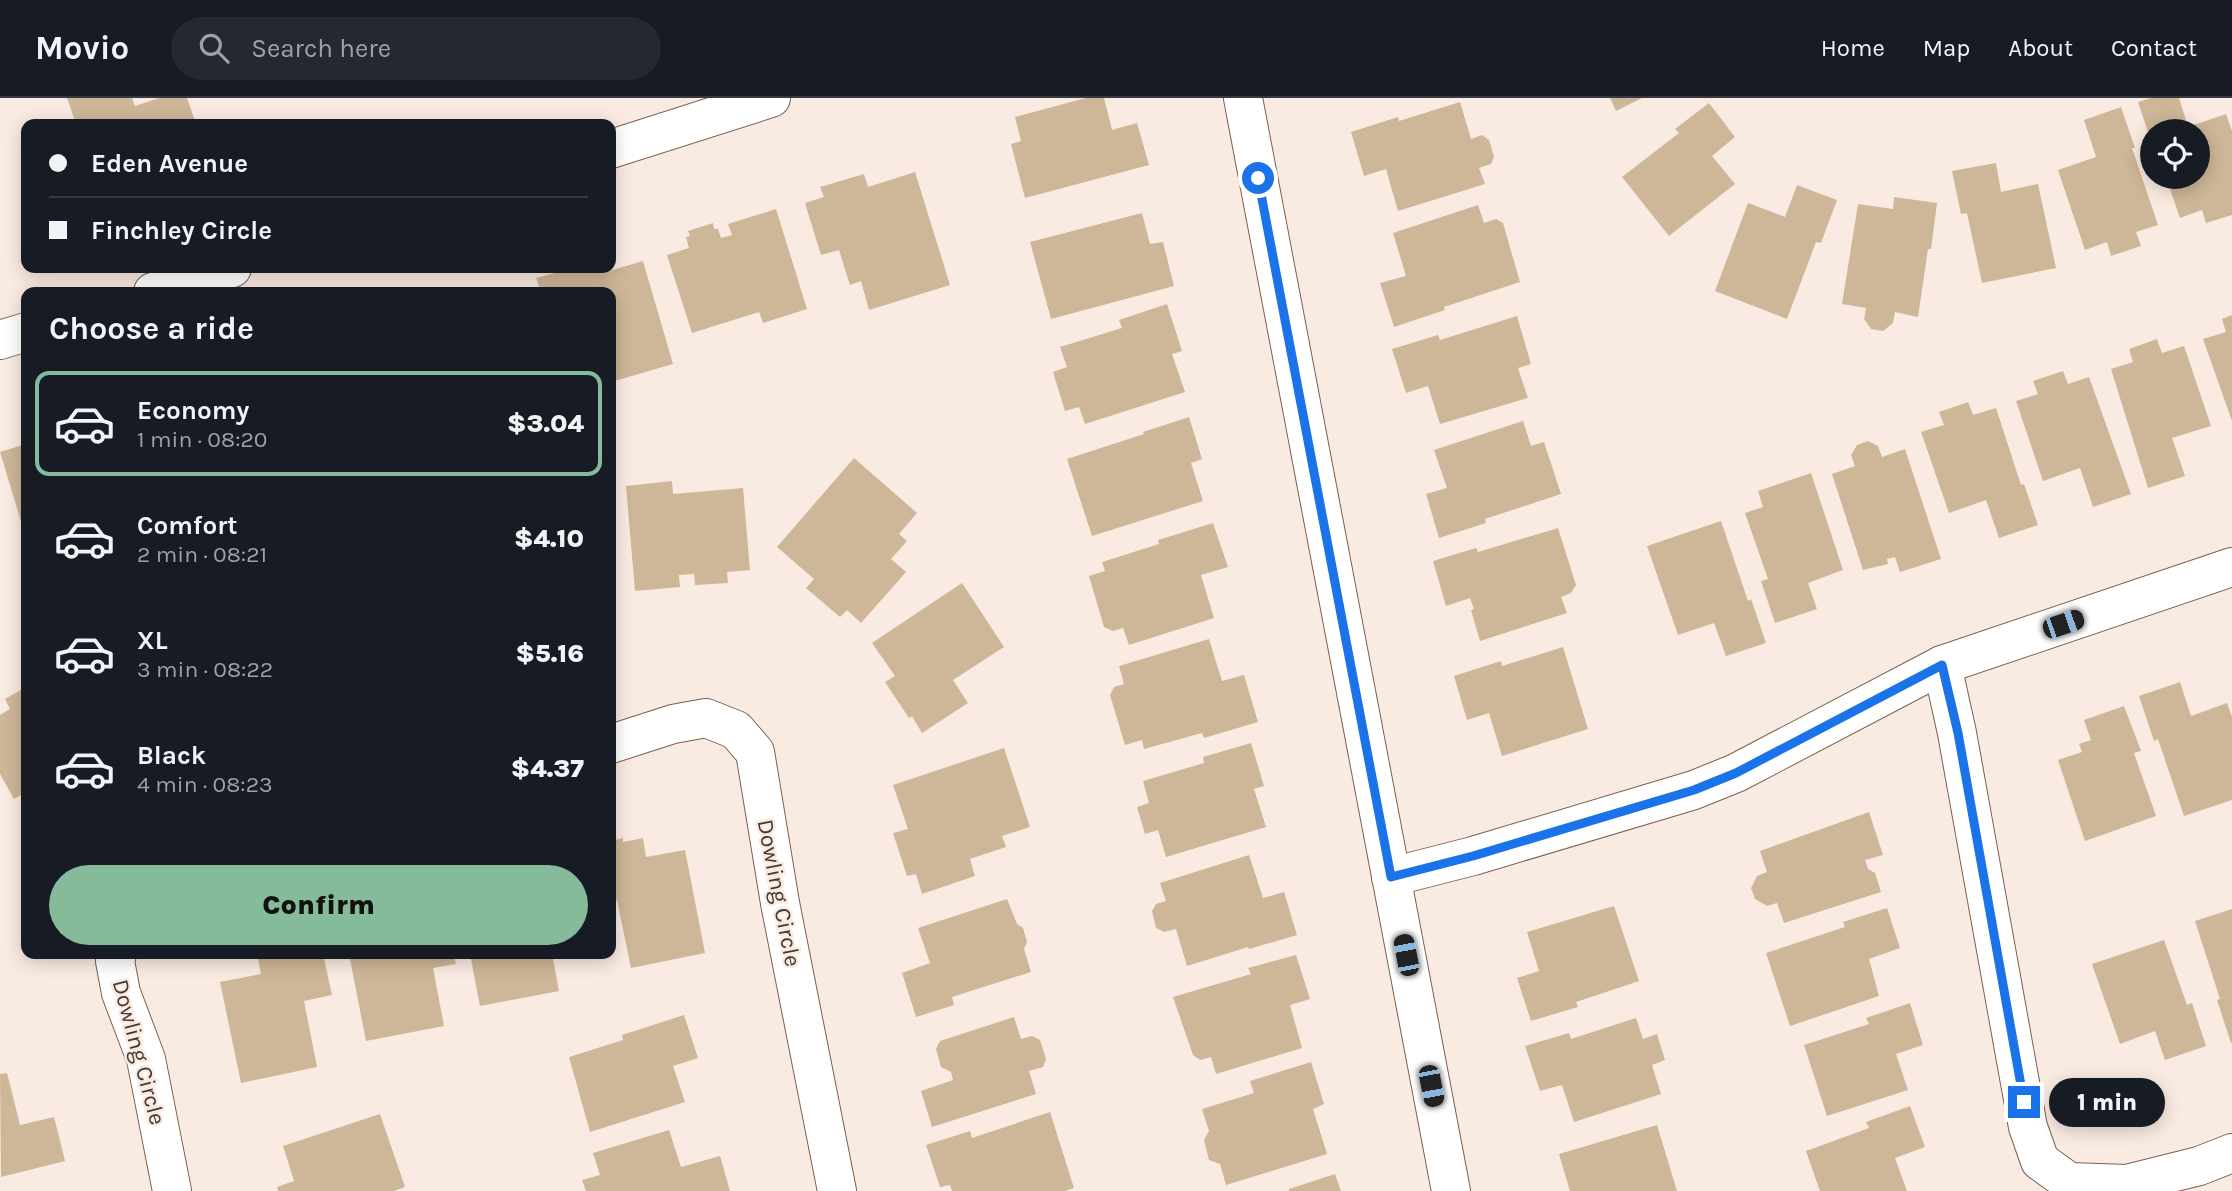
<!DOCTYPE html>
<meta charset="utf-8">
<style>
body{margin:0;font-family:Karla,sans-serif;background:#242831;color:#f1f3f6;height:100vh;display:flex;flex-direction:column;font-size:26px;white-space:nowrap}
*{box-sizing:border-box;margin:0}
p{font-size:23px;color:#9ea1a6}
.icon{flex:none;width:38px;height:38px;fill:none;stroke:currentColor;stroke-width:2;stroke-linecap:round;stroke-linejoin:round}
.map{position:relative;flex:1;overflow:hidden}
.drawer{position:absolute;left:21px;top:189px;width:595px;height:672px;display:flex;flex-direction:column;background:#171b24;border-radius:14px;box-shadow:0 4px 18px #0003}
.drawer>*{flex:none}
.hud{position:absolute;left:21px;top:21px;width:595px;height:154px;border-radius:14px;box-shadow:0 4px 18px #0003;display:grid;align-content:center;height:154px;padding:0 28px;background:#171b24}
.controls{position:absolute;left:2140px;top:21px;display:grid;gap:14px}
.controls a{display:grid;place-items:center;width:70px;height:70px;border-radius:50%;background:#171b24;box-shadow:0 4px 18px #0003;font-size:35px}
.end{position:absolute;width:32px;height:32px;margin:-16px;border:9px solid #1a73e8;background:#fff;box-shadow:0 0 0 4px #fff}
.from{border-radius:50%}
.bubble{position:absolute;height:49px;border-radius:24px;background:#171b24;box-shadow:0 4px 18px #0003;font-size:23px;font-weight:800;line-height:49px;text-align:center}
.car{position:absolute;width:21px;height:42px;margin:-21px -10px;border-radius:9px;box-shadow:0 0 5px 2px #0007;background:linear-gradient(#222 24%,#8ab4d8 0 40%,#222 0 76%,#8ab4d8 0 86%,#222 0)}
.hud b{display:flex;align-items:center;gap:24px;height:66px;font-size:26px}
.hud b+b{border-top:2px solid #363941}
.hud i{width:18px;height:18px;background:#f1f3f6}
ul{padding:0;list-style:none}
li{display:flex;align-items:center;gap:21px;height:105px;margin:0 14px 10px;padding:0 14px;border:4px solid transparent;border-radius:14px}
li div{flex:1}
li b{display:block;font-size:26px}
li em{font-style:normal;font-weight:800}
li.current{border-color:#85ba9a}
li>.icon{width:63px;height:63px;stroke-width:1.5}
h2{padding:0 28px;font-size:32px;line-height:84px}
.button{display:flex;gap:14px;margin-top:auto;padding:14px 28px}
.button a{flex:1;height:80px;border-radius:42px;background:#85ba9a;color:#111;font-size:28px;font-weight:800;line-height:80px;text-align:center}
header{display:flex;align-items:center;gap:42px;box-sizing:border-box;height:98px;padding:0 35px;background:#171b24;border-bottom:2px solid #363941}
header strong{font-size:33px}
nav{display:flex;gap:38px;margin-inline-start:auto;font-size:24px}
.search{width:490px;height:63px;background:#242831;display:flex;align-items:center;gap:18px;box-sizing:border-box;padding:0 24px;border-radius:38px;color:#9ea1a6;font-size:26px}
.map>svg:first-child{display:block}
.building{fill:#ceb698}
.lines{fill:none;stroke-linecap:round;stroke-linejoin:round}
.minor-casing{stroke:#7d5f4b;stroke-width:40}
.minor{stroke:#fff;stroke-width:38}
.route{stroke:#1a73e8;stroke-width:9}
.labels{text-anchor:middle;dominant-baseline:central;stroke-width:5;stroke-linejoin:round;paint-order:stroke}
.street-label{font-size:23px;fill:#473930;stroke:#faebe2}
</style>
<header>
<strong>Movio</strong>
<div class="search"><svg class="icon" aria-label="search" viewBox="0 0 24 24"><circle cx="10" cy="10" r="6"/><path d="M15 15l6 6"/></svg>Search here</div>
<nav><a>Home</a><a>Map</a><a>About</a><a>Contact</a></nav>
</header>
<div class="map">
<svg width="2232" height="1093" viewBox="0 0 2232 1093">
<rect width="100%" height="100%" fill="#faebe2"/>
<g class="building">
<path d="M67,0H132L135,8L159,0H187L196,26H76Z"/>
<path d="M1086,0H1104L1112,32L1137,25L1149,67L1025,100L1011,46L1021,43L1015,19Z"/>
<path d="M1610,0H1642L1616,13Z"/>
<path d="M2151,0H2179L2188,29L2226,16L2232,33V117L2206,125L2202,112L2180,120L2166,79H2198V33H2152V46L2138,4Z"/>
<path d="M1460,4L1471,41L1482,37L1489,42L1494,59L1491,66L1479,70L1485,86L1398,113L1386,71L1364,78L1351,34L1398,19L1399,23Z"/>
<path d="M1709,5L1735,39L1712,58L1735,86L1669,138L1622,79L1679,35L1675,31Z"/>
<path d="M2121,9L2135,50H2132L2158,127L2136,134L2141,148L2111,158L2107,144L2085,152L2058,72L2096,59L2084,22Z"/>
<path d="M1996,65L2001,94L2038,86L2056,170L1982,185L1967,115L1961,116L1952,73Z"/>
<path d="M915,74L950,187L869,212L861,183L850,187L839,152L821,157L805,105L824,99L820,89L864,76L868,89Z"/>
<path d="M1797,87L1837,102L1821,145L1816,144L1787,221L1715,193L1748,105L1785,119Z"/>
<path d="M1894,99L1937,105L1931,151H1928L1918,219L1895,214L1893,225L1883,233L1871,231L1864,221L1866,210L1842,206L1858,106L1893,111Z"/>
<path d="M1478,107L1484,125L1496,121L1503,125L1520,184L1444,209L1445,212L1394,229L1380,185L1406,178L1393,135Z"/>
<path d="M776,111L807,211L763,225L759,214L692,235L667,157L689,150L686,139L690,138L688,133L713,125L714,131H718L721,140L732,137L728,126Z"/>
<path d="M1142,115L1150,146L1163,144L1174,188L1051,221L1030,144Z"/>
<path d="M643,163L673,266L611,284V194H541L536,180L555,175L554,171L558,170H601L602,175Z"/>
<path d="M1167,206L1182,253L1172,256L1185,294L1085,326L1079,309L1065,313L1053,274L1067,269L1060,249L1122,230L1119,222Z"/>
<path d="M2232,217V323L2203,241L2226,234L2222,221Z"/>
<path d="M1517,218L1531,266L1518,270L1528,300L1440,326L1428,288L1406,295L1392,251L1438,237L1440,242Z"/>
<path d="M2157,241L2162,255L2184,248L2211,328L2172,340L2185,378L2148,390L2111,271L2133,264L2129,251Z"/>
<path d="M2063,273L2068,286L2089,279L2131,396L2093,409L2080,370L2043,383L2016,303L2038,296L2033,283Z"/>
<path d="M1968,304L1973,317L1996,310L2021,387L2024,386L2038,427L1999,440L1986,402L1949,415L1921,334L1944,327L1939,314Z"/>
<path d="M1189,319L1202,361L1191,365L1203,403L1092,438L1067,361L1144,336L1143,334Z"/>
<path d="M1523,323L1531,348L1544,344L1561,396L1485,421L1486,425L1439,440L1426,396L1447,390L1434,352Z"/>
<path d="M1868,343L1878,348L1882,359L1905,351L1941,461L1900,474L1895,459L1887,461L1888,466L1863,472L1832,376L1855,368L1851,357L1857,347Z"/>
<path d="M26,346V440L0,354Z"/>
<path d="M854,360L917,415L899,436L907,443L891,461L906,474L861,525L847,512L840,519L806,490L814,481L777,449Z"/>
<path d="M1811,375L1843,472L1808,485L1817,511L1775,525L1761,483L1768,481L1745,415L1763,409L1758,393Z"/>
<path d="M672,383L673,396L743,390L750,472L727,474L728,485L695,487L694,476L679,477L680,489L635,493L626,388Z"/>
<path d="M1721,423L1748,503L1751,501L1766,545L1726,558L1714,525L1678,537L1647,448Z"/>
<path d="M1213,425L1228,469L1201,477L1214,520L1129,547L1123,530L1113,533L1104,529L1089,478L1105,473L1102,464L1159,446L1158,442Z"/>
<path d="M1558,430L1576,487L1571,495L1561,499L1567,515L1480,543L1471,512L1474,511L1470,500L1446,508L1433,463L1476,450L1478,454Z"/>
<path d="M962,485L1004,549L953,582L968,605L922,635L912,618L909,620L885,584L895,578L872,545Z"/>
<path d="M1209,541L1222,583L1244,577L1258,624L1204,640L1202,635L1144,651L1142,642L1125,647L1110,597L1114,589L1124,586L1119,568Z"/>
<path d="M1563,549L1588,631L1502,658L1489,615L1467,622L1454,578L1501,563L1502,568Z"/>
<path d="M2180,584L2191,618L2227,605L2232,619V702L2184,718L2158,641L2154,643L2139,598Z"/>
<path d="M26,589V694L14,701L0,676V617L10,611L5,601Z"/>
<path d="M2124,608L2141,653L2134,655L2156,718L2085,743L2058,662L2082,654L2079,646L2091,642L2084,622Z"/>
<path d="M1251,645L1264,688L1254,691L1266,729L1166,759L1158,732L1145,736L1137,709L1149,705L1143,683L1204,665L1203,659Z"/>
<path d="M1004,650L1030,729L1002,738L1006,749L970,761L975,778L922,796L916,776L907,778L893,735L908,731L893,687Z"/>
<path d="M1869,714L1883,757L1865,762L1868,771L1875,775L1881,794L1784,825L1777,805L1767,808L1755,801L1751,790L1757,778L1767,774L1760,753Z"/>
<path d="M623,740V744L643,740L646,759L685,752L705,855L631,870L617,802L611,803V743Z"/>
<path d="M1249,757L1263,800L1284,794L1297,837L1249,851L1248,849L1187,868L1176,831L1164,834L1156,830L1152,813L1156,806L1166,803L1160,785Z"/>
<path d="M1007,801L1017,826L1023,830L1027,844L1024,851L1031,874L952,899L954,907L916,919L902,875L930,865L918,830Z"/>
<path d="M1614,808L1639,883L1576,904L1578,909L1531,923L1517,880L1539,873L1527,834Z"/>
<path d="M1887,810L1900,850L1869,861L1879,898L1790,928L1766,855L1845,829L1843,824Z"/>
<path d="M2232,811V945H2231L2217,902L2220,901L2195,823Z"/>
<path d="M2164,842L2187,907L2192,905L2206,948L2165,962L2155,933L2120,946L2092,866Z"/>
<path d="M257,856H323L332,897L304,903L317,969L241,985L220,884L261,876Z"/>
<path d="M349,856H454L456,866L433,870L444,928L366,943Z"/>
<path d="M470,856H552L559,893L480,908Z"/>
<path d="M1296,857L1310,901L1290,907L1302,950L1216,976L1211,959L1200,962L1193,957L1173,899L1251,876L1248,870Z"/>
<path d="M1910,905L1923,947L1896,956L1908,992L1827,1018L1804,947L1869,926L1866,920Z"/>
<path d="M684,917L698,960L673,968L685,1004L590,1034L569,959L623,942L622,937Z"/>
<path d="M1014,919L1021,941L1032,938L1040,942L1046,961L1043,969L1029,973L1036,996L932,1029L921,993L953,982L951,974L941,969L936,951L940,943Z"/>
<path d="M1636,920L1643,941L1657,936L1665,962L1652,967L1661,996L1574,1024L1562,987L1540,993L1525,948L1569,935L1571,941Z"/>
<path d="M1311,964L1324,1006L1313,1011L1327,1056L1226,1087L1220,1066L1209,1062L1204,1042L1209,1033L1202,1011L1254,995L1250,983Z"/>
<path d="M7,975L20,1027L54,1019L65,1063L1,1079L0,976Z"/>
<path d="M1910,1008L1925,1049L1895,1060L1907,1093H1820L1806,1053L1869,1030L1866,1024Z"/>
<path d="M1050,1014L1074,1090L1065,1093H952L950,1087L940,1089L926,1047L970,1033L972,1040Z"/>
<path d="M380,1016L405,1089L394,1093H278L277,1089L294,1083L283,1048Z"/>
<path d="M1657,1027L1677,1093H1570L1559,1056Z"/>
<path d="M669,1032L681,1069L720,1058L730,1093H586L582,1082L600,1077L593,1055Z"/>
<path d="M1335,1076L1341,1093H1289V1091Z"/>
</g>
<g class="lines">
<g class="minor-casing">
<g id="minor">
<path d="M1243,0L1451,1093"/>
<path d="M611,51L771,0"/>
<path d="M153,194L232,170"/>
<path d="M0,242L26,234"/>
<path d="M1942,567L1957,635L2028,1029L2040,1063L2069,1084L2127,1086L2199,1068L2232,1055"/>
<path d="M611,646L673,626L706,620L736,632L755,654L780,805L837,1093"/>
<path d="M1391,779L1473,758L1694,692L1736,675L1942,567L2232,469"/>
<path d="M117,856L115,863L121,895L146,961L172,1093"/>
</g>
</g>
<use href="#minor" class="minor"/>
</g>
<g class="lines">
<path class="route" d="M1258,80L1391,779L1473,758L1694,692L1736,675L1942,567L1958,635L2024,1004"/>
</g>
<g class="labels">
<g class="street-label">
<text transform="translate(779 795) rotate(79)">Dowling Circle</text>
<text transform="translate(139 954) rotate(75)">Dowling Circle</text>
</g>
</g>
</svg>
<div class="controls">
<a><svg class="icon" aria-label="locate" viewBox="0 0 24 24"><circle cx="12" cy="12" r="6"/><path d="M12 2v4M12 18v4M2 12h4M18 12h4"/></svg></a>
</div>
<i class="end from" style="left:1258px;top:80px"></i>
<i class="end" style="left:2024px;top:1004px"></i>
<div class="bubble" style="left:2049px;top:980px;width:116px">1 min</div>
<i class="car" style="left:2063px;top:526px;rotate:71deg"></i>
<i class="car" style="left:1406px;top:857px;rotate:349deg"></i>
<i class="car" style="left:1431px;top:988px;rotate:169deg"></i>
<div class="hud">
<b><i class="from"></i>Eden Avenue</b>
<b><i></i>Finchley Circle</b>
</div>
<section class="drawer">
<h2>Choose a ride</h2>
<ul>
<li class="current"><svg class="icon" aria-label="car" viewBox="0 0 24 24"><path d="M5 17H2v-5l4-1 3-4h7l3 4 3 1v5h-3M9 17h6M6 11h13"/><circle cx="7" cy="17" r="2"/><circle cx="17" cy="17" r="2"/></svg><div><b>Economy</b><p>1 min · 08:20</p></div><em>$3.04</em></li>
<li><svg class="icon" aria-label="car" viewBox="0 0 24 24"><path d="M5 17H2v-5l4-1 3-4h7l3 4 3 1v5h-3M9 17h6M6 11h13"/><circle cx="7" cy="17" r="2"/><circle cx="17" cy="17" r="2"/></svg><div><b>Comfort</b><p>2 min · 08:21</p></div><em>$4.10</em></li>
<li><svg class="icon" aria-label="car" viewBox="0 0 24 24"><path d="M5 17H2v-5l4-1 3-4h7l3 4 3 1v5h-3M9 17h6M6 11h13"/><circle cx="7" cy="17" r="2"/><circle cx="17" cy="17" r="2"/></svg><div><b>XL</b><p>3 min · 08:22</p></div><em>$5.16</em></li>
<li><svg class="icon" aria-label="car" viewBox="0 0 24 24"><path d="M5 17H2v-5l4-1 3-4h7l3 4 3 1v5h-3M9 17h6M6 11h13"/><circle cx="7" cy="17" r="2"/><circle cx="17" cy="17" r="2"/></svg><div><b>Black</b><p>4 min · 08:23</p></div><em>$4.37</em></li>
</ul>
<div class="button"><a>Confirm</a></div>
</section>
</div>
